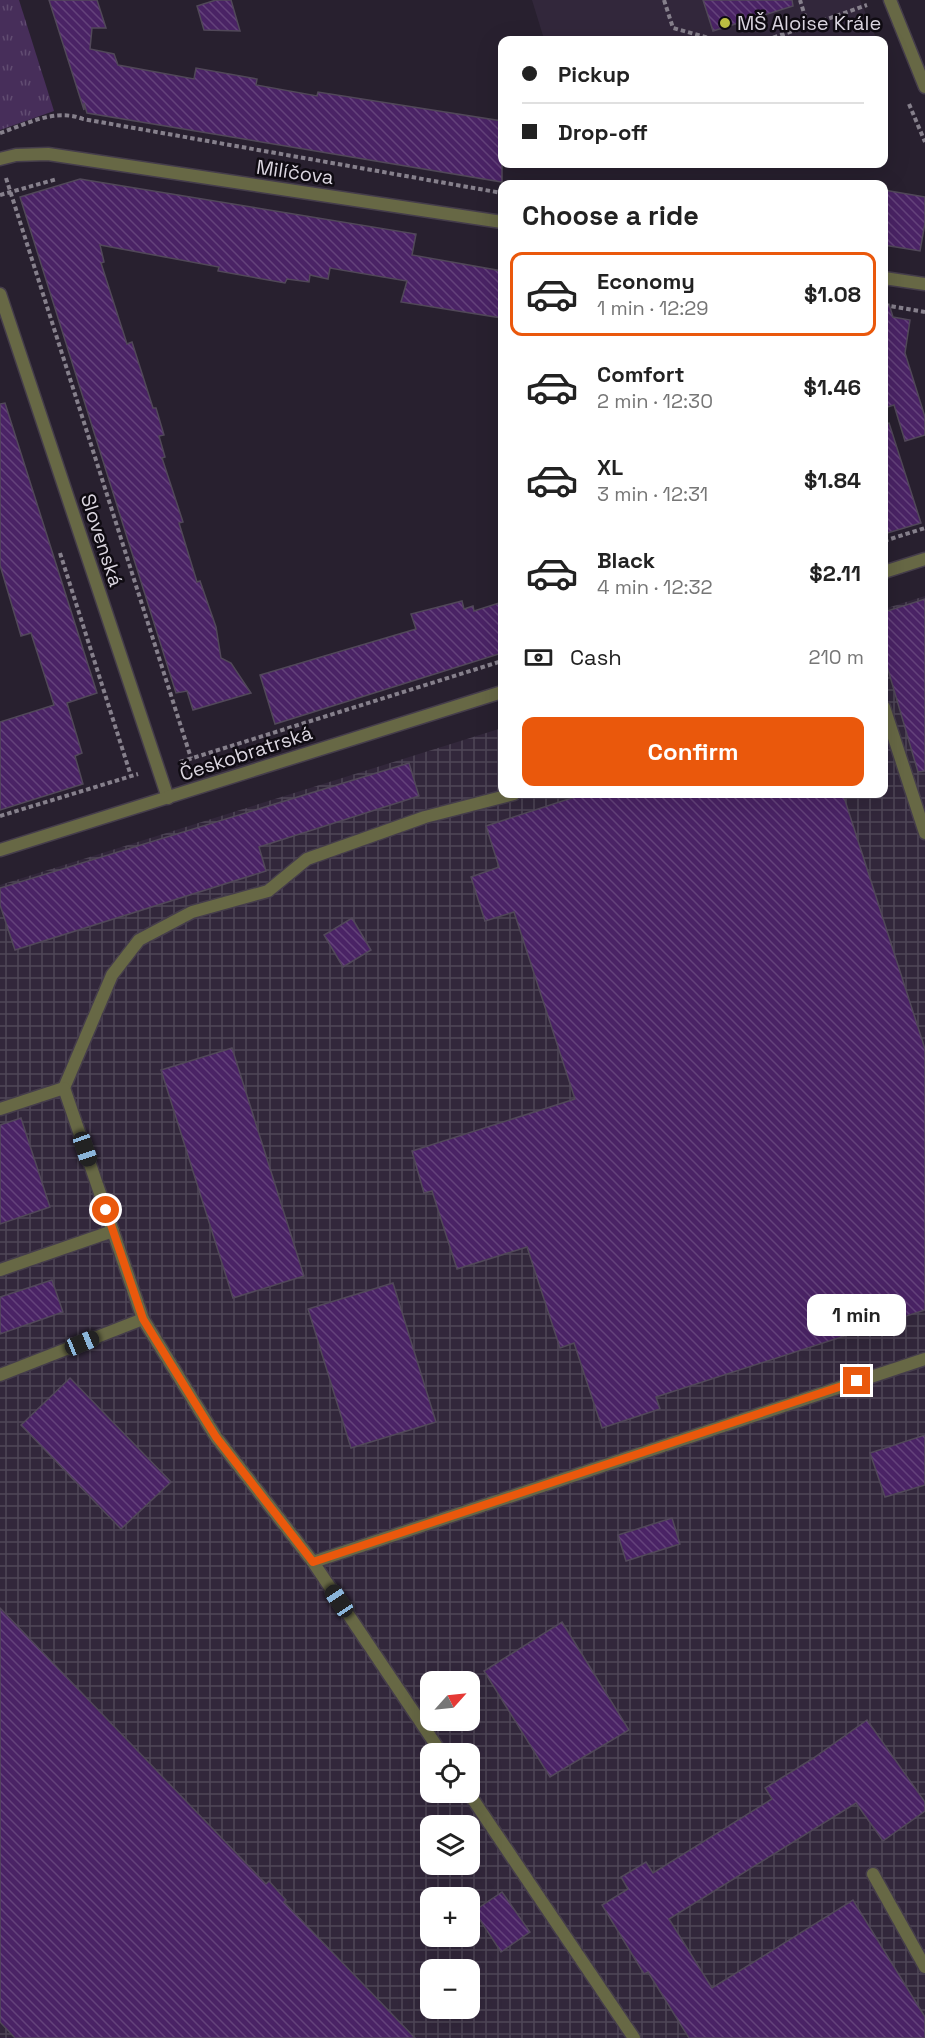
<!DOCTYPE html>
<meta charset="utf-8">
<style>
body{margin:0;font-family:"Space Grotesk",sans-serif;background:#f2f2f2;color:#222;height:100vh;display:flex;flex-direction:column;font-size:22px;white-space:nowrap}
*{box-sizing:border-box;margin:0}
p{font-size:20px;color:#767676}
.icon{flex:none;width:33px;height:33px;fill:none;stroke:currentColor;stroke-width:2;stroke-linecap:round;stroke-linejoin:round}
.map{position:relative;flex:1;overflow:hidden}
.side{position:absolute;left:498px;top:180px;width:390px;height:618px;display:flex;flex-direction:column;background:#fff;border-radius:12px;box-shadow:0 6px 24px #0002}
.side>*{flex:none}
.top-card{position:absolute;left:498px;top:36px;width:390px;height:132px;border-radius:12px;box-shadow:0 6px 24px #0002;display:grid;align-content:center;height:132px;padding:0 24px;background:#fff}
.needle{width:39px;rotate:63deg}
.controls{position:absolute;left:420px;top:1671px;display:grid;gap:12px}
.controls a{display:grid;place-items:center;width:60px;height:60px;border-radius:12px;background:#fff;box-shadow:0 6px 24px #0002;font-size:30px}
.end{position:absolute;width:27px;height:27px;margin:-14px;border:8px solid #ea580c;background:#fff;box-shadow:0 0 0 3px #fff}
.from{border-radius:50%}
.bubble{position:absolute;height:42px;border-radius:12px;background:#fff;box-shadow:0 6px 24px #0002;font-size:20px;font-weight:800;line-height:42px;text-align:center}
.car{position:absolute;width:18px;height:36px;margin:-18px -9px;border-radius:8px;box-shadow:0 0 4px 2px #0007;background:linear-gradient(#222 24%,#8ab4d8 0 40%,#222 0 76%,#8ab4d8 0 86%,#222 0)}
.top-card b{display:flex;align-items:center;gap:21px;height:57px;font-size:22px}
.top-card b+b{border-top:2px solid #e0e0e0}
.top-card i{width:15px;height:15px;background:#222}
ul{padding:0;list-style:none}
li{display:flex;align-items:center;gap:18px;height:84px;margin:0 12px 9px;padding:0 12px;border:3px solid transparent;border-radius:12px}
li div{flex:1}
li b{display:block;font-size:22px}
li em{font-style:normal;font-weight:800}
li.current{border-color:#ea580c}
li>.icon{width:54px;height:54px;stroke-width:1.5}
h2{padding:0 24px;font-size:27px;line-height:72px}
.pay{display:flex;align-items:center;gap:15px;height:66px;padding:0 24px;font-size:22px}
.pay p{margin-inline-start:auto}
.button{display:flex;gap:12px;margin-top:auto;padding:12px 24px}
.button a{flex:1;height:69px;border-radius:12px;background:#ea580c;color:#fff;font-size:24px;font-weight:800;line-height:69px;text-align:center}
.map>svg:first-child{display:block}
.built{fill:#32273b}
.industrial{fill:url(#industrial-grid);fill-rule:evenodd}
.grass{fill:url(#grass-tufts)}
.building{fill:url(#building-back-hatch);stroke:#514859;stroke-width:1.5}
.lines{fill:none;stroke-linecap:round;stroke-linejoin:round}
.lane-casing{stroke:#453d4b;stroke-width:15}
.street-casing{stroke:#453d4b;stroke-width:15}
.path{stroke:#86808c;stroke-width:4;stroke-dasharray:4.5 3;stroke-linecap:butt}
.lane{stroke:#676845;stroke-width:12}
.street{stroke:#676845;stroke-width:12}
.route{stroke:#ea580c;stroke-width:8}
.poi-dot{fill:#bdbf43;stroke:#0f0b12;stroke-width:2}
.labels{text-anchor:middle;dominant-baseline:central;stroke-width:5;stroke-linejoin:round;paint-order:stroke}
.poi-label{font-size:20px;fill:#dbd6e0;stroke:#0f0b12;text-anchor:start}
.street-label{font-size:20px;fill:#dbd6e0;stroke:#0f0b12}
</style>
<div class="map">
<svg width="925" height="2038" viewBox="0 0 925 2038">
<defs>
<pattern id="industrial-grid" width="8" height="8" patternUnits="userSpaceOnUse" patternTransform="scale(1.5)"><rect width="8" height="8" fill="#32273b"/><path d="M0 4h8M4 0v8" fill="none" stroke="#4f4657"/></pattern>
<pattern id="grass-tufts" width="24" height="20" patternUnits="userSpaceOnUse" patternTransform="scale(1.5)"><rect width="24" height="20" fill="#472e5a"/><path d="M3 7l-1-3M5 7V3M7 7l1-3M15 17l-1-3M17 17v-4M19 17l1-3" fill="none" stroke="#614c71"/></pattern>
<pattern id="building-back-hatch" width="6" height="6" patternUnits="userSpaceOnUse" patternTransform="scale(1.5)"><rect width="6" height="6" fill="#4a2365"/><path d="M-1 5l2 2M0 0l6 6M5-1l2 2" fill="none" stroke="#64427b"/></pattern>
</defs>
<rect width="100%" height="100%" fill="#28202f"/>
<path class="built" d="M532,0H860L877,40H590L544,39Z"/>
<path class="industrial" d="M925,596V2038H0V885L502,728V794H884V609ZM430,1682H470V1720H430ZM430,1754H470V1792H430ZM430,1826H470V1864H430ZM430,1898H470V1936H430ZM430,1970H470V2008H430Z"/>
<path class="grass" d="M0,0H19L54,111L0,130Z"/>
<g class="building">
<path d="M49,0H97L106,28H92L90,49L114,54L118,65L194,79L196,68L257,79L256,85L317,96L318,92L502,121V182L87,113L84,103V110Z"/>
<path d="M216,0H231L240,31L204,30L197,6Z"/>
<path d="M703,0H792L793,6L713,31Z"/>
<path d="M80,179L416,234L412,255L502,271V318L401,302L407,281L330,268L328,279L310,275L309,282L287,279L285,283L218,271L219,267L100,245L104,262L101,263L127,344L132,342L153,408H156L164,435L159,436L165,457L162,458L183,522L179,523L197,582L200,581L216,627L221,658L231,663L251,693L193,710L187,691L176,693L20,197Z"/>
<path d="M884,190L925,197V223L920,251L884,245Z"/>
<path d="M889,304L893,317L910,320L905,353L925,417V435L905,441L894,405L884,408V305Z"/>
<path d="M5,403L97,693L67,703L82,753L75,756L83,784L0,810V722L54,705L31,633L21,636L0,565V404Z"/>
<path d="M889,423L921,523L884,534V424Z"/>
<path d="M925,599V771L918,772L884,656V612Z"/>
<path d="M462,601L464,609L473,606L474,611L502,602V653L275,724L260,675L416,629L411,614Z"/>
<path d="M409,763L419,796L259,847L266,871L15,950L0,905V888Z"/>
<path d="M584,794H843L925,1049V1310L656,1397L660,1409L602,1428L574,1343L560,1348L527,1247L457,1269L432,1191L424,1193L412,1151L575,1099L514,912L485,921L471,877L499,867L486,826Z"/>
<path d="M352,918L371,950L343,967L324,935Z"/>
<path d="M232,1048L304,1276L233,1298L161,1070Z"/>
<path d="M21,1118L50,1207L0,1224V1125Z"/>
<path d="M52,1280L63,1312L0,1334V1297Z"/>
<path d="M393,1283L436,1422L351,1448L308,1309Z"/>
<path d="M70,1378L171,1482L121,1529L21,1425Z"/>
<path d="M925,1435V1485L885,1497L870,1453Z"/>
<path d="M672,1518L680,1544L626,1561L618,1535Z"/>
<path d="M0,1608L266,1884L269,1881L286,1900L284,1902L415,2038H15L0,2022Z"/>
<path d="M562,1622L629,1730L550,1777L484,1671Z"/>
<path d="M867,1720L925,1802V1811L883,1841L856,1803L669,1919L712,1988L853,1900L925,2017V2038H689L648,1972L644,1974L602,1905L628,1889L621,1877L646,1862L653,1873L772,1799L765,1788L812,1759Z"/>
<path d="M502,1892L530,1932L501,1952L474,1911Z"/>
</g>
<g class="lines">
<g class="lane-casing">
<g id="lane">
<path d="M884,707L925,833"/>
<path d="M64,1088L112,975L139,940L192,912L268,891L307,859L425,817L514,794"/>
<path d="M0,1109L64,1088L143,1319L0,1375"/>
<path d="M0,1270L113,1231"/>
<path d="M143,1319L216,1437L313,1562L442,1754"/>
<path d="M313,1562L925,1359"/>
<path d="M468,1792L634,2038"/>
<path d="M873,1874L925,1967"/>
</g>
</g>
<g class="street-casing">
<g id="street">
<path d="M890,0L925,87"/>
<path d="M0,159L16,155L48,154L502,222"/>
<path d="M884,278L925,284"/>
<path d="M0,294L168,798"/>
<path d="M884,572L925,559"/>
<path d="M0,850L502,692"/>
</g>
</g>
<g class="path">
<path d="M664,0L673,28L716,40"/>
<path d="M808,26L867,5"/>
<path d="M766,40L808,26L800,0"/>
<path d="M909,104L925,142"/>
<path d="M0,133C27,124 55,108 83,119L502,193"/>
<path d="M6,178L191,758"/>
<path d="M0,195L57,179"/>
<path d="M884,305L925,312"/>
<path d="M884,541L925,528"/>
<path d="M60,553L131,776"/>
<path d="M180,762L502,661"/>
<path d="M0,816L138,774"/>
</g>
<use href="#lane" class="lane"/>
<use href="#street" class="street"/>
</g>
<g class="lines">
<path class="route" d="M106,1210L143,1319L216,1437L313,1562L857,1381"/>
</g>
<circle class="poi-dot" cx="725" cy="23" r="6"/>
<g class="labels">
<g class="poi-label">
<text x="737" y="23">MŠ Aloise Krále</text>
</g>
<g class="street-label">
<text transform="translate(295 172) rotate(8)">Milíčova</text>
<text transform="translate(102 540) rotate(72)">Slovenská</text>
<text transform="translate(246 753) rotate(-18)">Českobratrská</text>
</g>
</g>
</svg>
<div class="controls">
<a><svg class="needle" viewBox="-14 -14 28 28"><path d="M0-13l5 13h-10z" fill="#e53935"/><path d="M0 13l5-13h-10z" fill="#767676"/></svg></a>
<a><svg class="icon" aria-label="locate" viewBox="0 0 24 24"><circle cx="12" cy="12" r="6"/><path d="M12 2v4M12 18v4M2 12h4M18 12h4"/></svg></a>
<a><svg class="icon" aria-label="layers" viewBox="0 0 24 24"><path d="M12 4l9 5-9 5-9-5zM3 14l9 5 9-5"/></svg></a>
<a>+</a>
<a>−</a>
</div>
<i class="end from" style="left:106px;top:1210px"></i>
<i class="end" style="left:857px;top:1381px"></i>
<div class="bubble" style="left:807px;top:1294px;width:99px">1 min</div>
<i class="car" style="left:85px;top:1149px;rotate:161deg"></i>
<i class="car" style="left:82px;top:1343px;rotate:68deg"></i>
<i class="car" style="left:339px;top:1601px;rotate:326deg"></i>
<div class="top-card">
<b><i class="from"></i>Pickup</b>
<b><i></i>Drop-off</b>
</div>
<section class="side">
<h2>Choose a ride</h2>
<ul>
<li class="current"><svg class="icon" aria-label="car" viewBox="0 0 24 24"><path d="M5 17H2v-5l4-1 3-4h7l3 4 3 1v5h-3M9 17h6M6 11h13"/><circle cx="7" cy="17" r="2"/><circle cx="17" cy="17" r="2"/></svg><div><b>Economy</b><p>1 min · 12:29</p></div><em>$1.08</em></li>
<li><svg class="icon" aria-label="car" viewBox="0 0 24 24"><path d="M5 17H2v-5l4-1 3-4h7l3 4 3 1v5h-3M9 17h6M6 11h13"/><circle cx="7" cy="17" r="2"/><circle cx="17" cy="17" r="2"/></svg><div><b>Comfort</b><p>2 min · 12:30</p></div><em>$1.46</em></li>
<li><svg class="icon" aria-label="car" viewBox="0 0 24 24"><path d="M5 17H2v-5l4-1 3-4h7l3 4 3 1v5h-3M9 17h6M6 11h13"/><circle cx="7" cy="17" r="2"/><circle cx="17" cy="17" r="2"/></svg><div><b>XL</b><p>3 min · 12:31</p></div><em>$1.84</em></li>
<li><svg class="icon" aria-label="car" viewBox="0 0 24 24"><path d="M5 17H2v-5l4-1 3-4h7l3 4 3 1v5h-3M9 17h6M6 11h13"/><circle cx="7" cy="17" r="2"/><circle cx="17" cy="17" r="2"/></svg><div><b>Black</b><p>4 min · 12:32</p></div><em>$2.11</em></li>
</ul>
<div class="pay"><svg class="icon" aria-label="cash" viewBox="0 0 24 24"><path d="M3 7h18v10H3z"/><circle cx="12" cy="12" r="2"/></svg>Cash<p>210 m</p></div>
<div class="button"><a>Confirm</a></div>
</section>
</div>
